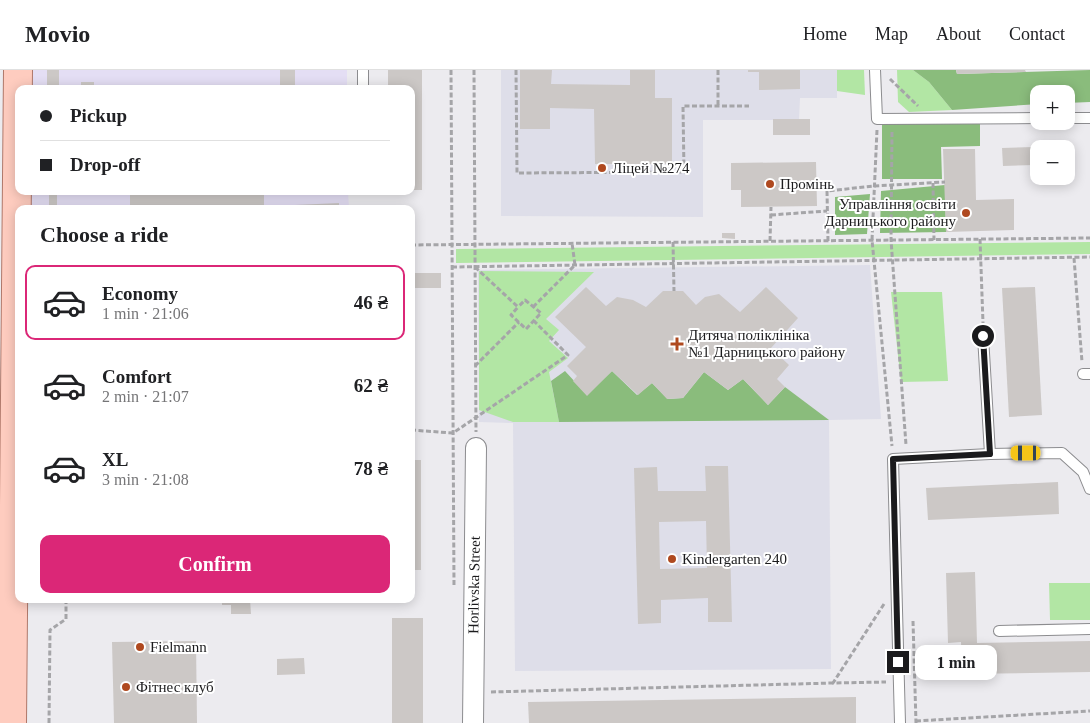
<!DOCTYPE html>
<meta charset="utf-8">
<style>
body{margin:0;font-family:"Times New Roman",serif;background:#f2f2f2;color:#202124;height:100vh;display:flex;flex-direction:column;font-size:19px;white-space:nowrap}
*{box-sizing:border-box;margin:0}
p{font-size:16px;color:#757577}
.icon{flex:none;width:28px;height:28px;fill:none;stroke:currentColor;stroke-width:2;stroke-linecap:round;stroke-linejoin:round}
.map{position:relative;flex:1;overflow:hidden}
.details{position:absolute;left:15px;top:135px;width:400px;height:398px;display:flex;flex-direction:column;background:#fff;border-radius:10px;box-shadow:0 2px 12px #0003}
.details>*{flex:none}
.guide{position:absolute;left:15px;top:15px;width:400px;height:110px;border-radius:10px;box-shadow:0 2px 12px #0003;display:grid;align-content:center;height:110px;padding:0 25px;background:#fff}
.controls{position:absolute;left:1030px;top:15px;display:grid;gap:10px}
.controls a{display:grid;place-items:center;width:45px;height:45px;border-radius:10px;background:#fff;box-shadow:0 2px 12px #0003;font-size:25px}
.end{position:absolute;width:22px;height:22px;margin:-11px;border:6px solid #1b1b1d;background:#fff;box-shadow:0 0 0 2px #fff}
.from{border-radius:50%}
.bubble{position:absolute;height:35px;border-radius:10px;background:#fff;box-shadow:0 2px 12px #0003;font-size:16px;font-weight:700;line-height:35px;text-align:center}
.car{position:absolute;width:15px;height:30px;margin:-15px -8px;border-radius:6px;box-shadow:0 0 4px 1px #0007;background:linear-gradient(#f5c518 24%,#345 0 40%,#f5c518 0 76%,#345 0 86%,#f5c518 0)}
.guide b{display:flex;align-items:center;gap:18px;height:48px;font-size:19px}
.guide b+b{border-top:1px solid #e0e0e0}
.guide i{width:12px;height:12px;background:#202124}
ul{padding:0;list-style:none}
li{display:flex;align-items:center;gap:15px;height:75px;margin:0 10px 8px;padding:0 15px;border:2px solid transparent;border-radius:10px}
li div{flex:1}
li b{display:block;font-size:19px}
li em{font-style:normal;font-weight:700}
li.on{border-color:#db2777}
li>.icon{width:45px;height:45px;stroke-width:1.5}
h2{padding:0 25px;font-size:22px;line-height:60px}
.cta{display:flex;gap:10px;margin-top:auto;padding:10px 25px}
.cta a{flex:1;height:58px;border-radius:10px;background:#db2777;color:#fff;font-size:20px;font-weight:700;line-height:58px;text-align:center}
header{display:flex;align-items:center;gap:30px;box-sizing:border-box;height:70px;padding:0 25px;background:#fff;border-bottom:1px solid #e0e0e0}
header strong{font-size:24px}
nav{display:flex;gap:28px;margin-inline-start:auto;font-size:18px}
.map>svg:first-child{display:block}
.commercial{fill:#e4def4}
.built{fill:#dedee9}
.green{fill:#b2e6a4}
.forest{fill:#8abc7c}
.building{fill:#ccc8c6;fill-rule:evenodd}
.lines{fill:none;stroke-linecap:round;stroke-linejoin:round}
.service-casing{stroke:#8c8c8f;stroke-width:12}
.minor-casing{stroke:#8c8c8f;stroke-width:22}
.primary-casing{stroke:#af786a;stroke-width:30}
.path{stroke:#a5a5a8;stroke-width:3;stroke-dasharray:5 2.5;stroke-linecap:butt}
.service{stroke:#fff;stroke-width:10}
.minor{stroke:#fff;stroke-width:20}
.primary{stroke:#feccbf;stroke-width:28}
.route{stroke:#1b1b1d;stroke-width:6}
.poi-dot{fill:#af491f;stroke:#fff;stroke-width:2}
.labels{text-anchor:middle;dominant-baseline:central;stroke-width:4;stroke-linejoin:round;paint-order:stroke}
.poi-label{font-size:15px;fill:#1b1b1d;stroke:#fff;text-anchor:start}
.street-label{font-size:15px;fill:#1b1b1d;stroke:#fff}
</style>
<header>
<strong>Movio</strong>
<nav><a>Home</a><a>Map</a><a>About</a><a>Contact</a></nav>
</header>
<div class="map">
<svg width="1090" height="653" viewBox="0 0 1090 653">
<rect width="100%" height="100%" fill="#ecebef"/>
<g class="commercial">
<rect x="28" y="0" width="319" height="19"/>
<path d="M25,121H348L349,139H25Z"/>
</g>
<g class="built">
<path d="M501,0H837V28H800L799,50H703V147L501,146Z"/>
<path d="M870,195L881,349L829,350L831,599L515,601L513,353L479,352L478,200Z"/>
</g>
<g class="green">
<path d="M837,0H864L865,25L837,21Z"/>
<path d="M897,0H913L929,12L952,40L909,42L898,32Z"/>
<path d="M1090,172V184L456,193V179Z"/>
<path d="M479,201L594,202L546,249L559,260L549,271L568,288L549,302L559,352H513L479,340Z"/>
<path d="M891,222H942L948,311L901,312Z"/>
<path d="M1049,513H1090V550H1050Z"/>
</g>
<g class="forest">
<path d="M913,0H956L957,4L1090,0V32L1066,33V24H1039V34L952,40L929,12Z"/>
<path d="M980,53V76L941,77L942,109H882V54Z"/>
<path d="M945,115L946,162L880,163L881,121Z"/>
<path d="M870,124L867,164L835,165V127Z"/>
<path d="M565,301L587,325L612,301L637,325L652,313L668,329L683,328L704,302L728,320L743,309L768,335L785,317L829,350L559,352L551,311Z"/>
</g>
<g class="building">
<rect x="47" y="0" width="12" height="19"/>
<rect x="280" y="0" width="15" height="19"/>
<path d="M388,0H422V120H411V19H388Z"/>
<path d="M520,0H552L551,14L630,15V0H655V28H672V94H595L594,39L550,38V59H520Z"/>
<path d="M748,0H800V19L759,20V2H748Z"/>
<path d="M956,0H1025L1026,2L957,4Z"/>
<rect x="81" y="12" width="13" height="7"/>
<rect x="773" y="49" width="37" height="16"/>
<path d="M1034,77V95L1003,96L1002,78Z"/>
<path d="M943,79H975L976,130L1014,129V160L946,162Z"/>
<path d="M816,92L817,136L741,137V120H731V93Z"/>
<rect x="49" y="121" width="8" height="15"/>
<path d="M130,121H264V135L272,136V139H165V135H130Z"/>
<path d="M339,133V139H295V135Z"/>
<path d="M722,163H735V169L722,168Z"/>
<path d="M411,203H441V218H414V246H411Z"/>
<path d="M586,217L606,236L617,227L633,230L646,237L663,221H683L696,235L705,227L719,224L740,242L766,217L798,248L771,278L789,295L777,309L785,317L768,335L743,309L728,320L704,302L683,328L667,329L652,313L638,325L612,301L587,326L573,311L577,306L567,296L586,277L555,247Z"/>
<path d="M1035,217L1042,345L1009,347L1002,218Z"/>
<rect x="411" y="390" width="10" height="110"/>
<path d="M705,396H728L732,552H708V528L661,530V553L638,554L634,398L657,397L658,421H706ZM706,451L707,498L660,499L659,452Z"/>
<path d="M1058,412L1059,444L928,450L926,418Z"/>
<path d="M975,502L977,573L1090,571V602L962,604L961,572L948,573L946,503Z"/>
<path d="M222,529H250L251,544H231V535H222Z"/>
<rect x="392" y="548" width="31" height="105"/>
<path d="M196,571L197,653H114L112,572Z"/>
<path d="M304,588L305,604L277,605V589Z"/>
<path d="M856,627V653H529L528,632Z"/>
</g>
<g class="lines">
<g class="service-casing">
<g id="service">
<path d="M363,0V19"/>
<path d="M875,0L877,49L1039,48"/>
<path d="M1066,48H1090"/>
<path d="M983,266L990,384"/>
<path d="M1083,304H1090"/>
<path d="M999,561L1090,559"/>
<path d="M900,653L893,389L990,384L1062,383L1083,402L1090,419"/>
</g>
</g>
<g class="minor-casing">
<path id="minor" d="M473,653L476,378"/>
</g>
<g class="primary-casing">
<path id="primary" d="M12,653L18,0"/>
</g>
<g class="path">
<path d="M451,0L454,515"/>
<path d="M474,0L476,362"/>
<path d="M516,0L517,103L684,102L683,36H749"/>
<path d="M718,0V36"/>
<path d="M890,9L918,36"/>
<path d="M877,60L872,170L892,376"/>
<path d="M892,62L891,170L906,375"/>
<path d="M933,113L934,170"/>
<path d="M771,145L827,141"/>
<path d="M980,169L983,253"/>
<path d="M770,171L771,137"/>
<path d="M828,171L827,121L874,116L945,112"/>
<path d="M673,172L674,221"/>
<path d="M411,175L1090,168"/>
<path d="M1074,188L1082,292"/>
<path d="M452,197L1090,187"/>
<path d="M475,197L518,237L511,245L526,259L541,243L525,230L518,237"/>
<path d="M533,237L575,195L572,173"/>
<path d="M475,296L519,252"/>
<path d="M411,360L453,363L568,285L534,251"/>
<path d="M884,534L833,613L886,612"/>
<path d="M913,551L916,653"/>
<path d="M491,622L833,613"/>
<path d="M916,651L1090,641"/>
<path d="M49,653L50,560L66,549V529"/>
</g>
<use href="#service" class="service"/>
<use href="#minor" class="minor"/>
<use href="#primary" class="primary"/>
</g>
<g class="lines">
<path class="route" d="M898,592L893,389L990,384L983,266"/>
</g>
<g class="poi-dot">
<circle cx="602" cy="98" r="5"/>
<circle cx="770" cy="114" r="5"/>
<circle cx="966" cy="143" r="5"/>
<path d="M674.5 266.5h5v5h5v5h-5v5h-5v-5h-5v-5h5z"/>
<circle cx="672" cy="489" r="5"/>
<circle cx="140" cy="577" r="5"/>
<circle cx="126" cy="617" r="5"/>
</g>
<g class="labels">
<g class="poi-label">
<text x="612" y="98">Ліцей №274</text>
<text x="780" y="114">Промінь</text>
<text x="956" y="134" text-anchor="end">Управління освіти<tspan x="956" dy="17">Дарницького району</tspan></text>
<text x="688" y="265">Дитяча поліклініка<tspan x="688" dy="17">№1 Дарницького району</tspan></text>
<text x="682" y="489">Kindergarten 240</text>
<text x="150" y="577">Fielmann</text>
<text x="136" y="617">Фітнес клуб</text>
</g>
<g class="street-label">
<text transform="translate(474 515) rotate(-89)">Horlivska Street</text>
</g>
</g>
</svg>
<div class="controls">
<a>+</a>
<a>−</a>
</div>
<i class="end from" style="left:983px;top:266px"></i>
<i class="end" style="left:898px;top:592px"></i>
<div class="bubble" style="left:915px;top:575px;width:82px">1 min</div>
<i class="car" style="left:1026px;top:383px;rotate:270deg"></i>
<div class="guide">
<b><i class="from"></i>Pickup</b>
<b><i></i>Drop-off</b>
</div>
<section class="details">
<h2>Choose a ride</h2>
<ul>
<li class="on"><svg class="icon" aria-label="car" viewBox="0 0 24 24"><path d="M5 17H2v-5l4-1 3-4h7l3 4 3 1v5h-3M9 17h6M6 11h13"/><circle cx="7" cy="17" r="2"/><circle cx="17" cy="17" r="2"/></svg><div><b>Economy</b><p>1 min · 21:06</p></div><em>46 ₴</em></li>
<li><svg class="icon" aria-label="car" viewBox="0 0 24 24"><path d="M5 17H2v-5l4-1 3-4h7l3 4 3 1v5h-3M9 17h6M6 11h13"/><circle cx="7" cy="17" r="2"/><circle cx="17" cy="17" r="2"/></svg><div><b>Comfort</b><p>2 min · 21:07</p></div><em>62 ₴</em></li>
<li><svg class="icon" aria-label="car" viewBox="0 0 24 24"><path d="M5 17H2v-5l4-1 3-4h7l3 4 3 1v5h-3M9 17h6M6 11h13"/><circle cx="7" cy="17" r="2"/><circle cx="17" cy="17" r="2"/></svg><div><b>XL</b><p>3 min · 21:08</p></div><em>78 ₴</em></li>
</ul>
<div class="cta"><a>Confirm</a></div>
</section>
</div>
